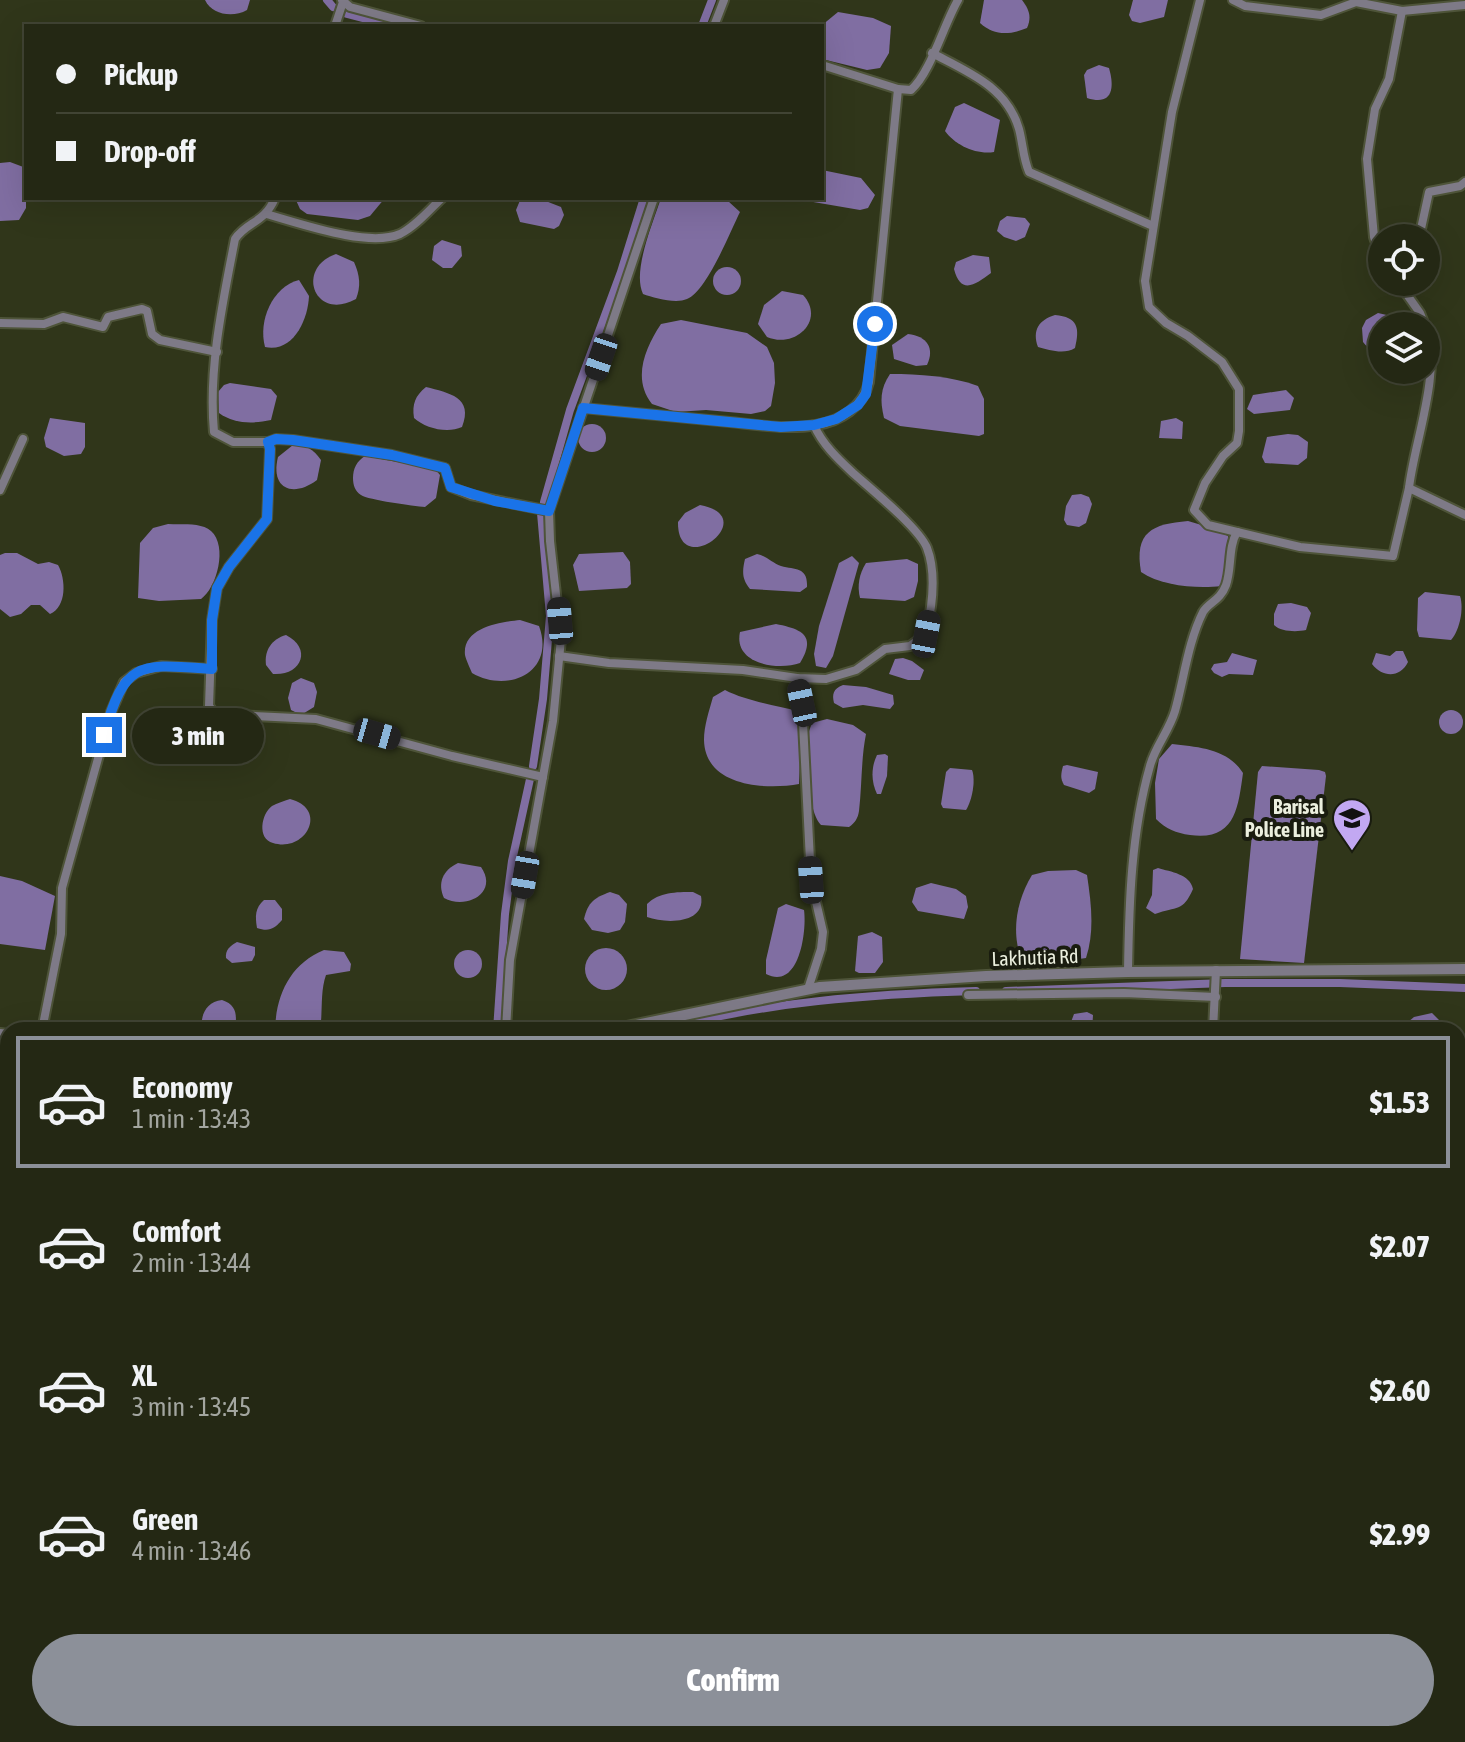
<!DOCTYPE html>
<meta charset="utf-8">
<style>
body{margin:0;font-family:"Asap Condensed",sans-serif;background:#2c301d;color:#f1f3f6;height:100vh;display:flex;flex-direction:column;font-size:30px;white-space:nowrap}
*{box-sizing:border-box;margin:0}
p{font-size:26px;color:#a3a6a0}
.icon{flex:none;width:44px;height:44px;fill:none;stroke:currentColor;stroke-width:2;stroke-linecap:round;stroke-linejoin:round}
.map{position:relative;flex:1;overflow:hidden}
.drawer{position:absolute;left:0px;top:1022px;width:1466px;height:720px;display:flex;flex-direction:column;background:#242814;border-radius:24px 24px 0 0;box-shadow:0 8px 32px #0002,0 0 0 2px #414434}
.drawer>*{flex:none}
.top-card{position:absolute;left:24px;top:24px;width:800px;height:176px;border-radius:0px;box-shadow:0 8px 32px #0002,0 0 0 2px #414434;display:grid;align-content:center;height:176px;padding:0 32px;background:#242814}
.controls{position:absolute;left:1368px;top:224px;display:grid;gap:16px}
.controls a{display:grid;place-items:center;width:72px;height:72px;border-radius:50%;background:#242814;box-shadow:0 8px 32px #0002,0 0 0 2px #414434;font-size:40px}
.end{position:absolute;width:36px;height:36px;margin:-18px;border:10px solid #1a73e8;background:#fff;box-shadow:0 0 0 4px #fff}
.from{border-radius:50%}
.bubble{position:absolute;height:56px;border-radius:28px;background:#242814;box-shadow:0 8px 32px #0002,0 0 0 2px #414434;font-size:26px;font-weight:800;line-height:56px;text-align:center}
.car{position:absolute;width:24px;height:48px;margin:-24px -12px;border-radius:10px;box-shadow:0 0 6px 2px #0007;background:linear-gradient(#222 24%,#8ab4d8 0 40%,#222 0 76%,#8ab4d8 0 86%,#222 0)}
.top-card b{display:flex;align-items:center;gap:28px;height:76px;font-size:30px}
.top-card b+b{border-top:2px solid #414434}
.top-card i{width:20px;height:20px;background:#f1f3f6}
ul{padding:14px 0 0;list-style:none}
li{display:flex;align-items:center;gap:24px;height:132px;margin:0 16px 12px;padding:0 16px;border:4px solid transparent;border-radius:0px}
li div{flex:1}
li b{display:block;font-size:30px}
li em{font-style:normal;font-weight:800}
li.selected{border-color:#8c9099}
li>.icon{width:72px;height:72px;stroke-width:1.5}
.action{display:flex;gap:16px;margin-top:auto;padding:16px 32px}
.action a{flex:1;height:92px;border-radius:48px;background:#8c9099;color:#fff;font-size:32px;font-weight:800;line-height:92px;text-align:center}
.map>svg:first-child{display:block}
.water{fill:#806ea2}
.lines{fill:none;stroke-linecap:round;stroke-linejoin:round}
.canal{stroke:#806ea2;stroke-width:8}
.minor-casing{stroke:#4e5439;stroke-width:12}
.tertiary-casing{stroke:#4e5439;stroke-width:14}
.minor{stroke:#7e7a87;stroke-width:8}
.tertiary{stroke:#7e7a87;stroke-width:10}
.route{stroke:#1a73e8;stroke-width:10}
.labels{text-anchor:middle;dominant-baseline:central;stroke-width:8;stroke-linejoin:round;paint-order:stroke}
.poi-label{font-size:20px;font-weight:bold;fill:#ebefde;stroke:#191c0f;text-anchor:end}
.street-label{font-size:20px;fill:#ebefde;stroke:#191c0f}
</style>
<div class="map">
<svg width="1465" height="1742" viewBox="0 0 1465 1742">
<rect width="100%" height="100%" fill="#30361a"/>
<g class="water">
<path d="M205,0H250L247,10C233,18 212,15 205,0Z"/>
<path d="M984,0H1022C1029,9 1032,17 1027,28C1010,35 994,36 980,23Z"/>
<path d="M1133,0H1168L1164,17L1140,23L1132,21L1129,15Z"/>
<path d="M838,12L873,18L891,26L889,53L880,68L867,70L822,59L821,26Z"/>
<path d="M1099,65L1109,68C1115,89 1112,106 1087,98L1084,75L1087,70Z"/>
<path d="M964,103L1000,120L994,152C976,155 955,145 945,131L955,107Z"/>
<path d="M10,162L26,168V208L19,220L0,221V163Z"/>
<path d="M822,170L861,178L875,195L868,208L860,210L790,198H822Z"/>
<path d="M295,198H385L370,216L358,220L307,214L300,209Z"/>
<path d="M521,198H538L561,207L564,215L559,226L554,229L520,222L516,210Z"/>
<path d="M661,198H720L728,201L740,212C730,232 707,291 687,299C676,304 654,298 643,294C632,271 653,223 661,198Z"/>
<path d="M1007,216L1025,218L1030,224L1025,237L1016,241L1004,237L997,231L1000,221Z"/>
<path d="M442,240L461,246L462,256L452,268H443L432,260L434,246Z"/>
<path d="M336,254L354,262C360,276 361,286 356,299C314,322 295,268 336,254Z"/>
<path d="M973,255L989,257L991,273C976,284 961,296 954,269L956,262Z"/>
<circle cx="727" cy="281" r="14"/>
<path d="M299,280L309,296C308,320 293,353 265,347C258,321 272,287 299,280Z"/>
<path d="M782,291L803,295C826,320 795,349 767,337L758,324L764,305Z"/>
<path d="M1378,313L1391,316L1397,326H1382V352L1369,349L1363,342L1362,328L1366,320Z"/>
<path d="M1055,315C1078,317 1080,328 1075,348C1064,355 1049,350 1038,347C1032,330 1039,320 1055,315Z"/>
<path d="M681,320L747,333L767,347L774,363L775,383L771,406L765,411L751,414L706,410L676,412L652,404C632,379 645,348 661,324Z"/>
<path d="M908,334C927,336 935,348 927,365L916,366L894,359L892,345Z"/>
<path d="M890,374C919,374 951,376 978,386L984,399V434L979,436L900,426L884,418C880,401 880,389 890,374Z"/>
<path d="M230,383L271,389L277,396L271,420C253,424 234,424 219,413L218,392L224,385Z"/>
<path d="M426,387C449,393 474,397 462,427C447,434 425,428 414,418C412,404 415,396 426,387Z"/>
<path d="M1286,390L1294,398L1290,410L1254,414L1247,409L1253,395Z"/>
<path d="M50,418L85,423V447L81,454L64,456L46,447L44,438Z"/>
<path d="M1176,418L1183,422L1182,439L1159,438L1161,421Z"/>
<circle cx="592" cy="438" r="14"/>
<path d="M1288,434L1298,435L1308,442L1307,458L1298,465L1265,463L1262,457L1267,437Z"/>
<path d="M293,445C307,445 313,449 321,460L317,480C293,498 270,489 278,457Z"/>
<path d="M365,456L435,469L440,475L436,498L425,507C414,506 368,500 361,495C355,491 353,485 353,478C353,468 357,461 365,456Z"/>
<path d="M1081,494L1089,497L1092,504L1086,523L1079,527L1067,525L1064,520L1066,506L1072,495Z"/>
<path d="M700,505C764,517 677,582 678,522L685,513Z"/>
<path d="M1188,521L1215,529L1228,536L1229,568L1221,586C1198,589 1161,586 1141,572C1134,532 1152,524 1188,521Z"/>
<path d="M168,524C181,525 201,522 211,531C228,546 217,588 201,599L159,601L138,598L140,543L153,528Z"/>
<path d="M623,552L630,562L631,584L627,588L579,591L573,565L579,554Z"/>
<path d="M5,553H17L38,564L49,562L58,565C66,579 67,607 50,614L40,605H31L21,614L10,617L0,609V555Z"/>
<path d="M757,554C767,556 772,563 781,566C796,570 808,567 807,587L800,592L750,589C742,579 742,572 745,559Z"/>
<path d="M852,556L859,563L833,656L826,668L816,666L814,654L819,626L839,563Z"/>
<path d="M907,559L918,564V581L914,597L905,601L860,598C857,586 859,574 866,563Z"/>
<path d="M1425,592L1460,596C1464,608 1460,630 1451,640L1419,637L1417,630L1418,598Z"/>
<path d="M1291,603L1307,607L1311,613L1306,630C1297,632 1281,632 1274,625V614L1278,604Z"/>
<path d="M520,620L539,626C556,672 508,694 472,673C470,668 466,660 465,655C462,627 501,622 520,620Z"/>
<path d="M776,624C801,629 817,635 800,663C778,671 733,664 740,632Z"/>
<path d="M286,635C313,649 301,676 273,674L266,665C264,650 272,639 286,635Z"/>
<path d="M1396,651H1403L1408,662C1400,678 1383,678 1372,664L1376,653L1390,656Z"/>
<path d="M1232,653L1257,660L1253,675L1229,674L1222,677L1214,673L1211,669L1214,664L1227,662Z"/>
<path d="M903,658L912,661L924,670L920,680H908L889,674L895,659Z"/>
<path d="M301,678L314,683L317,692L314,707L301,715L291,710L288,698L292,683Z"/>
<path d="M843,685L866,687L893,695L894,704L890,709L863,705L843,708L834,703C832,694 833,689 843,685Z"/>
<path d="M725,690C746,701 775,705 798,711L801,731L799,784C766,790 705,787 704,740C704,726 709,711 713,697Z"/>
<circle cx="1451" cy="722" r="12"/>
<path d="M827,719L853,725L866,734C861,759 862,786 859,811C858,818 855,823 849,827L821,825C806,809 807,754 809,731L812,723Z"/>
<path d="M1172,744C1199,747 1228,749 1243,773C1238,809 1235,841 1190,835C1176,833 1166,829 1156,819L1155,783L1159,759Z"/>
<path d="M885,754L888,756L887,776L881,794H877C871,782 871,767 877,755Z"/>
<path d="M1067,765L1098,772L1095,789L1089,793L1064,785C1060,778 1061,774 1063,766Z"/>
<path d="M1262,766L1319,770L1325,772L1326,776L1304,963L1240,959L1258,772Z"/>
<path d="M950,768L972,770C976,780 972,801 966,810L943,808L941,804L946,772Z"/>
<path d="M290,799C329,809 306,853 273,843C257,839 261,814 272,806C277,803 284,801 290,799Z"/>
<path d="M458,863L481,867C499,893 466,910 444,898C437,883 443,870 458,863Z"/>
<path d="M1158,868C1171,872 1190,874 1193,889C1183,912 1177,906 1155,914L1146,908L1152,895L1153,870Z"/>
<path d="M1076,870L1087,875C1091,902 1095,931 1086,958C1065,961 1037,963 1019,952C1012,926 1018,898 1032,875L1048,871Z"/>
<path d="M0,876L22,881L55,896L45,950L0,944Z"/>
<path d="M931,883L956,889L966,896L968,907L964,919L918,911L912,902L916,888Z"/>
<path d="M610,892L619,895L627,904L625,922L620,930L608,933L592,930L584,919C588,902 594,898 610,892Z"/>
<path d="M693,892L701,896C706,924 666,924 647,917V904C659,892 676,892 693,892Z"/>
<path d="M264,900H275L282,909V920C274,929 269,932 257,928C255,916 255,908 264,900Z"/>
<path d="M786,904L804,910C807,931 799,991 766,974V960L778,908Z"/>
<path d="M872,932L882,937L883,962L875,973H859L855,971L858,936Z"/>
<path d="M237,942L255,947V955L252,961L232,963L226,958C225,950 230,946 237,942Z"/>
<circle cx="606" cy="969" r="21"/>
<circle cx="468" cy="964" r="14"/>
<path d="M324,950L344,952L351,964L350,971L326,975C320,992 323,1012 320,1030H275C276,995 290,964 324,950Z"/>
<path d="M222,1000C237,1005 237,1015 235,1030H202C200,1015 206,1002 222,1000Z"/>
<path d="M1087,1012L1093,1015L1092,1030H1068L1074,1014Z"/>
<path d="M1432,1013L1439,1020L1435,1030H1409L1408,1022L1414,1017Z"/>
<path d="M0,1432L8,1438V1465L2,1469Z"/>
</g>
<g class="lines">
<g class="canal">
<path d="M327,0L333,7"/>
<path d="M347,14L393,26"/>
<path d="M702,26L712,0"/>
<path d="M544,502L570,410L621,272L644,198"/>
<path d="M533,766L543,699L550,616L541,513"/>
<path d="M1006,991L1225,983H1340L1465,988"/>
<path d="M497,1030L505,914L512,861L530,779"/>
<path d="M662,1030C763,1002 872,994 976,991"/>
<path d="M0,1049H8"/>
<path d="M1458,1385L1465,1378"/>
<path d="M773,1742L779,1734"/>
</g>
<g class="minor-casing">
<g id="minor">
<path d="M342,0L350,7L421,26"/>
<path d="M1200,0L1172,112L1145,281L1149,307L1166,323L1188,336L1222,362L1239,389V431L1237,443L1223,456L1205,483L1194,510L1208,525L1237,532"/>
<path d="M1233,0L1245,6L1321,15L1356,2L1402,11L1465,5"/>
<path d="M335,26L343,2"/>
<path d="M714,26L724,0"/>
<path d="M932,53C968,72 1007,87 1019,129C1023,144 1023,158 1029,172L1153,226"/>
<path d="M822,65L898,89L911,90C931,72 943,26 958,0"/>
<path d="M275,198C264,224 247,221 235,239C223,301 208,369 214,432L233,442H268L270,449L267,519L229,567L217,588L212,620L209,706L215,714L316,719L452,756L543,777"/>
<path d="M266,214C299,223 368,248 400,234C416,226 429,210 442,198"/>
<path d="M1419,238L1429,192L1460,186L1465,182"/>
<path d="M1382,261L1374,237L1367,159L1375,109L1389,79L1402,11"/>
<path d="M1398,282L1420,313L1425,326"/>
<path d="M0,323L44,324L63,317L103,327L108,317L142,309L147,311L152,334L160,340L217,352"/>
<path d="M1426,329C1442,372 1414,443 1409,488L1465,515"/>
<path d="M583,408C632,413 681,417 730,422C758,425 788,430 816,425C841,421 863,407 869,382L898,89"/>
<path d="M268,442L276,439L293,440L392,455L445,468L451,487L471,495L549,511"/>
<path d="M0,490L23,439"/>
<path d="M559,656L609,663L743,670L797,678L826,679L856,670L885,649L910,646L926,634C932,608 937,574 927,548C919,528 871,489 853,473C838,459 822,444 814,425"/>
<path d="M797,678L802,703L811,880L823,932L821,949L808,989"/>
<path d="M1128,972C1129,903 1131,833 1150,766C1155,747 1169,731 1175,711C1184,679 1188,642 1203,612C1209,602 1220,601 1226,585C1232,568 1228,547 1237,532L1300,547L1393,556L1409,488"/>
<path d="M968,995L1124,993L1216,997"/>
<path d="M42,1030L61,934L62,888L111,712L124,682L136,673L161,666L212,669"/>
<path d="M506,1030L510,960L553,721L561,639L550,541L549,511L654,198"/>
<path d="M1213,1030L1216,970"/>
<path d="M0,1057H8"/>
<path d="M0,1243H8"/>
<path d="M1458,1463H1465"/>
<path d="M0,1489L8,1497"/>
<path d="M795,1734L816,1742"/>
<path d="M90,1742L92,1734"/>
<path d="M641,1742L644,1734"/>
<path d="M921,1742L922,1734"/>
<path d="M1026,1742L1029,1734"/>
</g>
</g>
<g class="tertiary-casing">
<g id="tertiary">
<path d="M612,1030L820,987L986,976L1128,972L1465,969"/>
<path d="M0,1034L8,1035"/>
</g>
</g>
<use href="#minor" class="minor"/>
<use href="#tertiary" class="tertiary"/>
</g>
<g class="lines">
<path class="route" d="M104,735C125,659 140,664 212,669V620L217,588L229,567L267,519L270,449L268,442L276,439L293,440L392,455L445,468L451,487L495,501L549,511L583,408L781,427L814,425L836,419L858,405L866,394L875,324"/>
</g>
<defs>
<g id="school-pin" transform="scale(2)"><path d="M0 17L-7.5 6A9.5 9.5 0 1 1 7.5 6Z" fill="#c2a8f2" stroke="#191c0f"/><path d="M0-5L7-2L0 1L-7-2ZM-4 1L0 2.5L4 1V4Q0 6-4 4Z" fill="#111"/></g>
</defs>
<g fill-rule="evenodd">
<use href="#school-pin" x="1352" y="818"/>
</g>
<g class="labels">
<g class="poi-label">
<text x="1324" y="806">Barisal<tspan x="1324" dy="23">Police Line</tspan></text>
</g>
<g class="street-label">
<text transform="translate(1035 957) rotate(-2)">Lakhutia Rd</text>
</g>
</g>
</svg>
<div class="controls">
<a><svg class="icon" aria-label="locate" viewBox="0 0 24 24"><circle cx="12" cy="12" r="6"/><path d="M12 2v4M12 18v4M2 12h4M18 12h4"/></svg></a>
<a><svg class="icon" aria-label="layers" viewBox="0 0 24 24"><path d="M12 4l9 5-9 5-9-5zM3 14l9 5 9-5"/></svg></a>
</div>
<i class="end from" style="left:875px;top:324px"></i>
<i class="end" style="left:104px;top:735px"></i>
<div class="bubble" style="left:132px;top:708px;width:132px">3 min</div>
<i class="car" style="left:601px;top:357px;rotate:199deg"></i>
<i class="car" style="left:560px;top:621px;rotate:355deg"></i>
<i class="car" style="left:926px;top:634px;rotate:11deg"></i>
<i class="car" style="left:802px;top:703px;rotate:348deg"></i>
<i class="car" style="left:377px;top:734px;rotate:106deg"></i>
<i class="car" style="left:525px;top:875px;rotate:190deg"></i>
<i class="car" style="left:811px;top:880px;rotate:356deg"></i>
<div class="top-card">
<b><i class="from"></i>Pickup</b>
<b><i></i>Drop-off</b>
</div>
<section class="drawer">
<ul>
<li class="selected"><svg class="icon" aria-label="car" viewBox="0 0 24 24"><path d="M5 17H2v-5l4-1 3-4h7l3 4 3 1v5h-3M9 17h6M6 11h13"/><circle cx="7" cy="17" r="2"/><circle cx="17" cy="17" r="2"/></svg><div><b>Economy</b><p>1 min · 13:43</p></div><em>$1.53</em></li>
<li><svg class="icon" aria-label="car" viewBox="0 0 24 24"><path d="M5 17H2v-5l4-1 3-4h7l3 4 3 1v5h-3M9 17h6M6 11h13"/><circle cx="7" cy="17" r="2"/><circle cx="17" cy="17" r="2"/></svg><div><b>Comfort</b><p>2 min · 13:44</p></div><em>$2.07</em></li>
<li><svg class="icon" aria-label="car" viewBox="0 0 24 24"><path d="M5 17H2v-5l4-1 3-4h7l3 4 3 1v5h-3M9 17h6M6 11h13"/><circle cx="7" cy="17" r="2"/><circle cx="17" cy="17" r="2"/></svg><div><b>XL</b><p>3 min · 13:45</p></div><em>$2.60</em></li>
<li><svg class="icon" aria-label="car" viewBox="0 0 24 24"><path d="M5 17H2v-5l4-1 3-4h7l3 4 3 1v5h-3M9 17h6M6 11h13"/><circle cx="7" cy="17" r="2"/><circle cx="17" cy="17" r="2"/></svg><div><b>Green</b><p>4 min · 13:46</p></div><em>$2.99</em></li>
</ul>
<div class="action"><a>Confirm</a></div>
</section>
</div>
